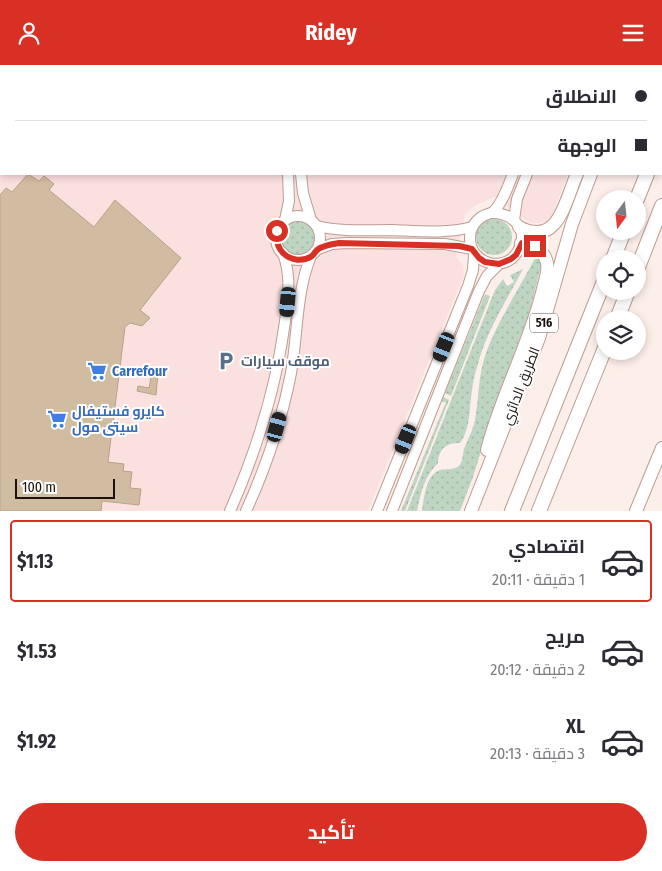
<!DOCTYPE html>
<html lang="ar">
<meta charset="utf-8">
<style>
body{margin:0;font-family:"Fira Sans Condensed",Cairo,sans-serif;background:#f7f7f7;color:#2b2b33;direction:rtl;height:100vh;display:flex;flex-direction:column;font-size:19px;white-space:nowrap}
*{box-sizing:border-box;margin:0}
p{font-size:16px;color:#7c7c81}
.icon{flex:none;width:28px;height:28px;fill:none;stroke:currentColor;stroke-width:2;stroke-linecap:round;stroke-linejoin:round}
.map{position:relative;height:446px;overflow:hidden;direction:ltr}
.details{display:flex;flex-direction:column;background:#fff;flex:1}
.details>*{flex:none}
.top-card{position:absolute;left:0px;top:0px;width:662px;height:110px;box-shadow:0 2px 8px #0003;direction:rtl;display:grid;align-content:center;height:110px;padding:0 15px;background:#fff}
.needle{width:32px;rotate:195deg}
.fabs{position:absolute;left:596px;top:125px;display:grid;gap:10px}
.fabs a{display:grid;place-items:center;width:50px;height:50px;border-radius:50%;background:#fff;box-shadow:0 2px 8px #0003;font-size:25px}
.scale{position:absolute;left:15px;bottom:12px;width:100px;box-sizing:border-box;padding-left:5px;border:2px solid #1b100c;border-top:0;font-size:14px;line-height:18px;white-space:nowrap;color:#1b100c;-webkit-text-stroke:4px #fefefe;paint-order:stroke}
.end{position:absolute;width:22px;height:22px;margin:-11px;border:6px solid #d93025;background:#fff;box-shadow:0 0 0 2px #fff}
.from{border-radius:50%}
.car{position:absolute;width:15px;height:30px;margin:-15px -8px;border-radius:6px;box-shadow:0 0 4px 1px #0007;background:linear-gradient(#222 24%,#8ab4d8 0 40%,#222 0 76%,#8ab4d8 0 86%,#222 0)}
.top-card b{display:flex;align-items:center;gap:18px;height:48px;font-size:19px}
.top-card b+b{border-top:1px solid #e1e1e2}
.top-card i{width:12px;height:12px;background:#2b2b33}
ul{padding:9px 0 0;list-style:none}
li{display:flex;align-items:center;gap:15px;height:82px;margin:0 10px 8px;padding:0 5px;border:2px solid transparent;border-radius:5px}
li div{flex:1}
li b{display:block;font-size:19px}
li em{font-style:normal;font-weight:700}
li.on{border-color:#d93025}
li>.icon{width:45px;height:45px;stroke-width:1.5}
.button{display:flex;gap:10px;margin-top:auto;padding:10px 15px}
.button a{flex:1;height:58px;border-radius:30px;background:#d93025;color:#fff;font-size:20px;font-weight:700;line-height:58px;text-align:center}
header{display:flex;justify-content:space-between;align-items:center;height:65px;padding:0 15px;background:#d93025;color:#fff;font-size:22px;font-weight:700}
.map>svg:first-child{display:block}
.commercial{fill:#fbe0e0}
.garden{fill:url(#garden-dots)}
.building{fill:#d0bca1;stroke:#b7a389}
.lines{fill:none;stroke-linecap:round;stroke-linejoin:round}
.tertiary-casing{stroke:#bd9c90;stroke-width:12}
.trunk-casing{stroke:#bd9c90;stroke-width:14}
.motorway-casing{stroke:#bd9c90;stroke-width:16}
.tertiary{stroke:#fff;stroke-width:10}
.trunk{stroke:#fff;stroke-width:12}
.motorway{stroke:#fff;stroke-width:14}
.route{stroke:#d93025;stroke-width:6}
.labels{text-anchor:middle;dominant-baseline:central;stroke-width:4;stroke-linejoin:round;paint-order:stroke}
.shield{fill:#fefefe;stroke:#5f5755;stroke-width:1}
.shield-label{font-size:12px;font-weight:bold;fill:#1b100c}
.service-label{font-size:14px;font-weight:bold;fill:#4e5e75;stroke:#fefefe;text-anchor:start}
.shop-label{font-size:14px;font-weight:bold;fill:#366cbe;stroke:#fefefe;text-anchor:start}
.street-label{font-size:14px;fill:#1b100c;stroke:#fefefe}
</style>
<header><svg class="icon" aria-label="menu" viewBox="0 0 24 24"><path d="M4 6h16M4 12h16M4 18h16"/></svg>Ridey<svg class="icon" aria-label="person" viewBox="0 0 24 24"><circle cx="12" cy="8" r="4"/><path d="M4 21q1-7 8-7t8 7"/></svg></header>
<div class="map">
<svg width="662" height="446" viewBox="0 0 662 446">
<defs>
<pattern id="garden-dots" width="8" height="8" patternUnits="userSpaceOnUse" patternTransform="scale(1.25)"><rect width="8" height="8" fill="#bed5c2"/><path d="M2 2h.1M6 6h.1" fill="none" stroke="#a3b6a6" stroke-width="1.8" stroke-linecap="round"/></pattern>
</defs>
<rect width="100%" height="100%" fill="#fceee9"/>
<path class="commercial" d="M0,0H624L1,1V109H568L552,150L546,157L538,158H530L494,132L476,140L465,149L456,191L463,200L464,210L368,446H0Z"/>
<g class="garden">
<circle cx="299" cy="172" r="18"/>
<circle cx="494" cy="172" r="18"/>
<path d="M536,191L539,194L541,201L530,246L495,341L473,412L460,446H422C424,434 425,415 436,407C445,401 458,409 462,395C463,391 463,387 464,384C468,374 473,365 475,355C479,333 478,313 485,291C496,258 520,223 536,191Z"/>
<path d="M523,204C508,233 488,264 479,295C475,308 472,320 471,333C469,349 470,364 460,378C447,377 438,384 438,398C424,412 421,427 417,446H407L495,225L503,214L507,221L514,217L510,210Z"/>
<path d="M485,229L490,231L451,331L445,328Z"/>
<path d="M443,332L449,335L405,446H401L446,337H441Z"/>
</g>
<g class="building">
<path d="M28,109L39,116L44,111L54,119L49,125L94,162L115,135L181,193L140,245L150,253L142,261L130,258L125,262L108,397L124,399L123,406L132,407L130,423L141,424L139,440L102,436L101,446H0V130L6,123L12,127Z"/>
<path d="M152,307L158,308L156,330L137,326L138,321L149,323Z"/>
</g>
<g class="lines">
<g class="tertiary-casing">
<g id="tertiary">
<path d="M268,0L269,1"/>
<path d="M286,0L288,1"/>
<path d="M19,1L21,0"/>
<path d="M34,1L36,0"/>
<path d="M346,1L348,0"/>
<path d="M362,1L364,0"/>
<path d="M555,1L556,0"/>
<path d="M571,1L572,0"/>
<path d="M0,16L1,15"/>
<path d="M0,27L1,26"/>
<path d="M301,109L303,128L311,155"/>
<path d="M492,148C513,148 530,165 518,186C505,209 469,199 470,172C470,163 476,155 483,151C487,149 491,149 494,146C503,137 508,121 513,109"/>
<circle cx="298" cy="173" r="22"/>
<path d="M285,155L289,136L288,109"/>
<path d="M514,155L517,134L527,109"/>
<path d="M317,161C341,167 366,165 391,165C418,166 446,169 472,162"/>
<path d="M318,184L332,179L347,178L445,179L472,184"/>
<path d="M230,446C256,387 275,327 284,263C288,237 292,213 283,188"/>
<path d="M246,446C266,402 282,355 291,308C298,269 296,227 311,191"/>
<path d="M377,446L468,221L473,205L474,188"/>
<path d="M392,446L479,226L487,211L499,199"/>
</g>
</g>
<g class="trunk-casing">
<g id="trunk">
<path d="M638,1V0"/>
<path d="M519,162C559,183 565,135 577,109"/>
<path d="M487,385C501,331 528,282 542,228C544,218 549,207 547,198C544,185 533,179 521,178"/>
<path d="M471,446L539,273L572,159L591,109"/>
<path d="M636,446L662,383"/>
</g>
</g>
<g class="motorway-casing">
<g id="motorway">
<path d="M661,74L662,72"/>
<path d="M637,134L647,109"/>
<path d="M613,194L624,166"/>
<path d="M638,202L662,141"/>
<path d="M617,254L628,226"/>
<path d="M512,446L605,214"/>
<path d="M539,446L605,283"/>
</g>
</g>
<use href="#tertiary" class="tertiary"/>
<use href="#trunk" class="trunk"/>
<use href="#motorway" class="motorway"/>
</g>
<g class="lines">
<path class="route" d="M277,166C276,175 277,182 283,188C291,196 303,197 312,191C315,188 316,185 320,183C326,180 333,179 339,178L459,181L472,184L479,193L485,197L499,199L511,194L516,190L522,178L535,181"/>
</g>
<defs>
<g id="parking-bare" transform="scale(1.5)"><path d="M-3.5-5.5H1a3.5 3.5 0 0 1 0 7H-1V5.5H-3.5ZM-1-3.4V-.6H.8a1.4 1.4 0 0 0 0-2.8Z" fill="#5c6f8a" stroke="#fefefe" stroke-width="2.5" paint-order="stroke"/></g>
<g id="supermarket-bare" transform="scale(1.5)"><path d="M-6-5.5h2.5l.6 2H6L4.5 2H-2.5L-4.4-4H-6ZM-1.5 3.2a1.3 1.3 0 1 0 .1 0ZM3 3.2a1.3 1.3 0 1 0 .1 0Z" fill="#3f7fe0" stroke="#fefefe" stroke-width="2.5" paint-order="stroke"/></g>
</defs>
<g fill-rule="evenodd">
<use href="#parking-bare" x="226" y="296"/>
<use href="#supermarket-bare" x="97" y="306"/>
<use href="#supermarket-bare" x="57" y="354"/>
</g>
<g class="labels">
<rect class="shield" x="530" y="248.5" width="28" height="19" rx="4"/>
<g class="shield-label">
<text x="544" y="258">516</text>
</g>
<g class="service-label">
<text x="241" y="296">موقف سيارات</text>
</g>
<g class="shop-label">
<text x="112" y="306">Carrefour</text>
<text x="72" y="346">كايرو فستيفال<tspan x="72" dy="16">سيتى مول</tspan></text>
</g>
<g class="street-label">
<text transform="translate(521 321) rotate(-69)">الطريق الدائري</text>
</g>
</g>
</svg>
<div class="fabs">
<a><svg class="needle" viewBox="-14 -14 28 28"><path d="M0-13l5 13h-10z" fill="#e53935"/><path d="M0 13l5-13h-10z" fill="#7c7c81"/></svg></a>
<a><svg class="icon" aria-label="locate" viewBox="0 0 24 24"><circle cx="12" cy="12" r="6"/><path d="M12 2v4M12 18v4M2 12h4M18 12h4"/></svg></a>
<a><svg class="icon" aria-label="layers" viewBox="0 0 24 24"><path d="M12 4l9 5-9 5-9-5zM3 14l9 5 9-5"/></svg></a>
</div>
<div class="scale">100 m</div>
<i class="end from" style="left:277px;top:166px"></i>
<i class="end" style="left:535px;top:181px"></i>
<i class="car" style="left:288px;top:237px;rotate:185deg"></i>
<i class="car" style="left:444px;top:282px;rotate:202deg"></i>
<i class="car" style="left:277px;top:362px;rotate:15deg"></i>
<i class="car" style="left:406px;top:374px;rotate:202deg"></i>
<div class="top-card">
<b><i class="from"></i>الانطلاق</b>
<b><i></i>الوجهة</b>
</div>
</div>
<section class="details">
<ul>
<li class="on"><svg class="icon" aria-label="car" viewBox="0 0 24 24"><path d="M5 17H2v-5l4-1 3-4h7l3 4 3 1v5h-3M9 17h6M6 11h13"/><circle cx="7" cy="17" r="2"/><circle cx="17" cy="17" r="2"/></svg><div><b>اقتصادي</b><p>1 دقيقة · 20:11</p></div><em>$1.13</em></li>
<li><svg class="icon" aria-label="car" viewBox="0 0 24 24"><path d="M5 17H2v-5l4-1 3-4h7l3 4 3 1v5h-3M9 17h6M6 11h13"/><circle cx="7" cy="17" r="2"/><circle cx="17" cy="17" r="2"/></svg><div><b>مريح</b><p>2 دقيقة · 20:12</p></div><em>$1.53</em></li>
<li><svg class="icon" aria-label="car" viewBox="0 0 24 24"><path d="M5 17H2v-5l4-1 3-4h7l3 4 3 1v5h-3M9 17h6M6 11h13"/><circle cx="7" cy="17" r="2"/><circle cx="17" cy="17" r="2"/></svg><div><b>XL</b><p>3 دقيقة · 20:13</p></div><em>$1.92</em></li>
</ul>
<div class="button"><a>تأكيد</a></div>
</section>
